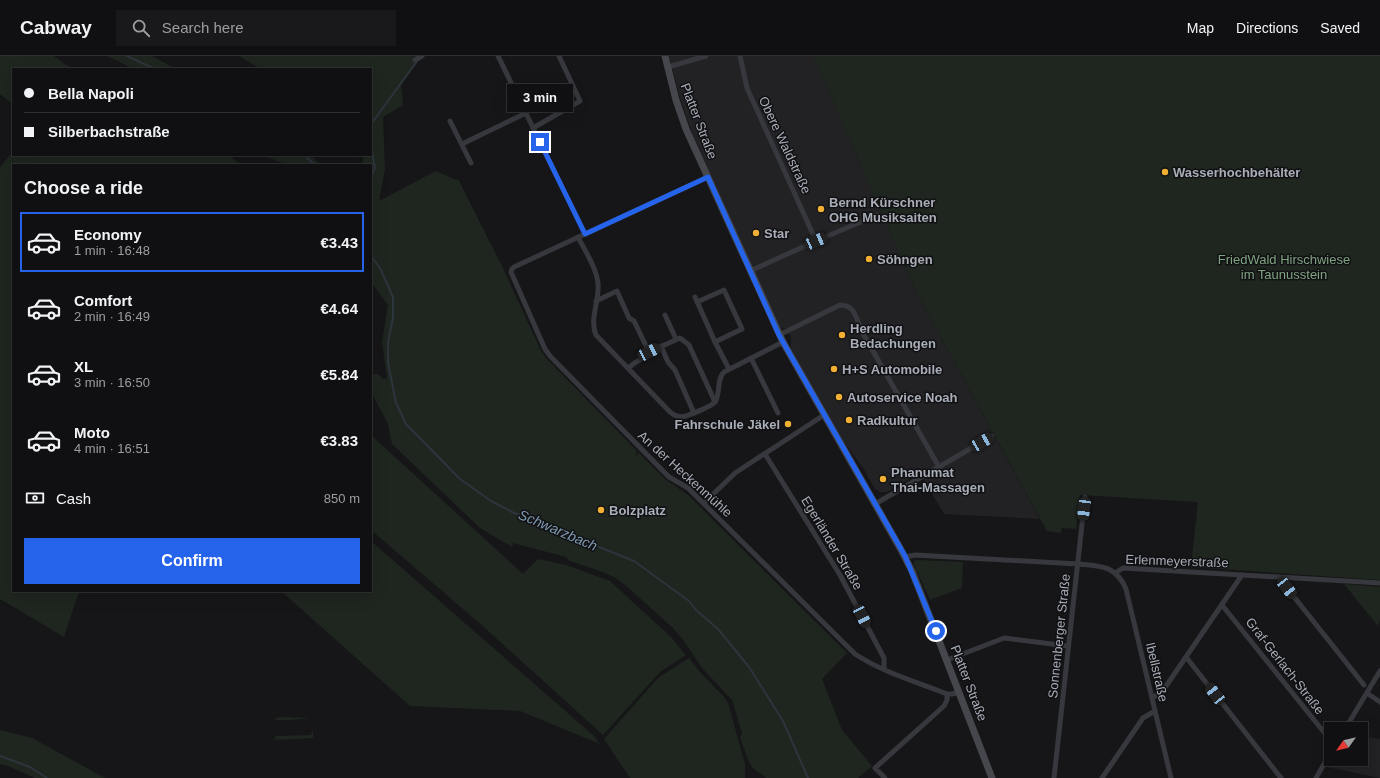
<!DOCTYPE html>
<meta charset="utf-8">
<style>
body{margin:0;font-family:Helvetica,sans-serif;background:#19191b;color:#f1f3f6;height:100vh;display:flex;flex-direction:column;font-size:15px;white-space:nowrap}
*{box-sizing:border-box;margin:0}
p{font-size:13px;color:#9c9d9f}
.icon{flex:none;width:22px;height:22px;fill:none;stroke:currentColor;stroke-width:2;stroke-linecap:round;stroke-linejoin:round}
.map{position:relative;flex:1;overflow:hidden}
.sheet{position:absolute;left:12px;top:108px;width:360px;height:428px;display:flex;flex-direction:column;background:#101012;border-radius:0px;box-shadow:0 4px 16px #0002,0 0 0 1px #303032}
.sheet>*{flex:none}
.banner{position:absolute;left:12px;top:12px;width:360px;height:88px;border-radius:0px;box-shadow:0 4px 16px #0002,0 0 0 1px #303032;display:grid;align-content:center;height:88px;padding:0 12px;background:#101012}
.needle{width:26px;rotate:236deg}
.tools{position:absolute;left:1324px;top:666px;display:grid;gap:8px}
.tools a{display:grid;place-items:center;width:44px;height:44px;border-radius:0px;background:#101012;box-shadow:0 4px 16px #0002,0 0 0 1px #303032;font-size:20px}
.end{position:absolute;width:18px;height:18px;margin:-9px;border:5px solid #2563eb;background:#fff;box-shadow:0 0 0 2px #fff}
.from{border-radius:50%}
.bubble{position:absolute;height:28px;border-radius:0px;background:#101012;box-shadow:0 4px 16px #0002,0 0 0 1px #303032;font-size:13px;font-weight:800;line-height:28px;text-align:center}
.car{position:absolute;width:12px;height:24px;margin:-12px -6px;border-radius:5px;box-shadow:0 0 3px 1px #0007;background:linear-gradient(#222 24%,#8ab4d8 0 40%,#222 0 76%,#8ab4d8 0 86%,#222 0)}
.banner b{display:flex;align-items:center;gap:14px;height:38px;font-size:15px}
.banner b+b{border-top:1px solid #303032}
.banner i{width:10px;height:10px;background:#f1f3f6}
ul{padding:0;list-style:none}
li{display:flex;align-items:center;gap:12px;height:60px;margin:0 8px 6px;padding:0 4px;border:2px solid transparent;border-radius:0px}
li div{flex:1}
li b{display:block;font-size:15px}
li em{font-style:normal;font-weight:800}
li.active{border-color:#2563eb}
li>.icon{width:36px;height:36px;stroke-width:1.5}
h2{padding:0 12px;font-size:18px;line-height:48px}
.pay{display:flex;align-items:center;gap:10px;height:44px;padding:0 12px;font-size:15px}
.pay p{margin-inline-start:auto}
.cta{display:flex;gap:8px;margin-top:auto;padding:8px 12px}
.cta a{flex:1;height:46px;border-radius:0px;background:#2563eb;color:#fff;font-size:16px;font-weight:800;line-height:46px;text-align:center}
header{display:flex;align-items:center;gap:24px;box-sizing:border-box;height:56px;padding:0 20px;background:#101012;border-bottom:1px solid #303032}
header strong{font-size:19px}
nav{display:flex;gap:22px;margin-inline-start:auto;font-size:14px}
.search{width:280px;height:36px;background:#19191b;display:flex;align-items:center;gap:10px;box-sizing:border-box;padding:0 14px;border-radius:0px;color:#9c9d9f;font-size:15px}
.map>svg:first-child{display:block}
.built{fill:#222225}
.green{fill:#1e261f}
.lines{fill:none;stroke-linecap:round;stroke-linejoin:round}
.stream{stroke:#2c353c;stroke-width:2}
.minor{stroke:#37383d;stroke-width:5}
.secondary{stroke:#45474d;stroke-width:7}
.route{stroke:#2563eb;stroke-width:5}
.poi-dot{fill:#f2b134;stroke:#111113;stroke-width:1.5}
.labels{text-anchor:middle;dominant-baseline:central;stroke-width:3;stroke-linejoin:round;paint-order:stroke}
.street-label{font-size:13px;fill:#a8adb8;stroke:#111113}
.poi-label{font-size:13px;font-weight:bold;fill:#a8adb8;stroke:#111113;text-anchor:start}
.park-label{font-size:13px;fill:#7fa381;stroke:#111113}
.water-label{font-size:14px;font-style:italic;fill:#7f9bb3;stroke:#111113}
</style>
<header>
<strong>Cabway</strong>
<div class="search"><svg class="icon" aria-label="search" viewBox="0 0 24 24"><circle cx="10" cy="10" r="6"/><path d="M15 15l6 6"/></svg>Search here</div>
<nav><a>Map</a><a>Directions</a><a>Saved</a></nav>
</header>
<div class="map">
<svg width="1380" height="722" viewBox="0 0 1380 722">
<rect width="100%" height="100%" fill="#161618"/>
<g class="built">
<path d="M669,0H813L917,238L1040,463L944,458L920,417L887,436H880L875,433L863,412L843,385L791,293V282L786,272L783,273L780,270L757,222L691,74L680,42Z"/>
<path d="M1361,680L1380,683V722L1327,711L1332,703H1361Z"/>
</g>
<g class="green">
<path d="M0,0H54L66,9L75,13H13V48L0,38Z"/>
<path d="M107,0H152L176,13H134Z"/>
<path d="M239,0H422L401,27L403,49L383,61L385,113L379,145L436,115L456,124L458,123L503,212L541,295L546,302L637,395L635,401L639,397L665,423L688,439L847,597L822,623L842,674L872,710L858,722H766L753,712L748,704L740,681L742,677L732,644L702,612L684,585L673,572L625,529L614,521L603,516L570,505L566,501L513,487L512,491L480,472L392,388L388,368L371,336V318H378L383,323L387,322L382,286L388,249L371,226V109H362L364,99H371V13H261Z"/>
<path d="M813,0H1380V524L1191,511L1198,446L1080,439L1076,473L1062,472L1061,477L1047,475L917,238Z"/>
<path d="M13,95V99H227L242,109H13V535H79L64,581L0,543V111Z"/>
<path d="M255,99H307L315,103L320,109H288L270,102Z"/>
<path d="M371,379L523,518L538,503L566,509L610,525L671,581L686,599L660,616L603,679L477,565L371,474Z"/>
<path d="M371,485L594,680L600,688L520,655L410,650L281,535H371Z"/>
<path d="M917,504L963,506L962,532L930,544L914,509V505Z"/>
<path d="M1344,528L1380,531V564L1378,570Z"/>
<path d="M689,602L699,615L725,642L728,647L745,708V722H630L604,683L658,622Z"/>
<path d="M286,661L310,662L292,664H276L275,662Z"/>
<path d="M0,674L32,682L105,722H35L8,710L0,708Z"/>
<path d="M312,674L313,676V682L274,684L276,680L311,679Z"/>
</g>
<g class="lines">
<g class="stream">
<path d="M127,0L155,13"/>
<path d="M371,68L418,4"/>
<path d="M371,90L375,112L371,122"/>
<path d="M298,99H299"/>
<path d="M307,102L315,109"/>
<path d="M371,200L380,212L393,241V262L388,286V307L396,347L406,368L460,423L491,445L512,456L634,505L689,545L696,554L718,573L749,611L783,665L808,722"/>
<path d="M0,700L30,711L47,722"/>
</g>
<g class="minor">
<path d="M498,0L585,178"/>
<path d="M740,0L747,32L816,185L750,215"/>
<path d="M415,4L422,0"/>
<path d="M668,11L706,0"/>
<path d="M450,65L471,107"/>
<path d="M533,72L580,45L559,0"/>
<path d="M462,88L526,57"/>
<path d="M708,121L514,211L512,213L511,216L545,293L550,300L669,421L688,432L855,598C882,616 917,626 947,638"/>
<path d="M578,181C585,195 596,211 598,227C600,244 589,263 596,279L669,355C674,360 679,362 686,360C692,358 710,351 715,346C721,337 716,324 724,316L783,286"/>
<path d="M816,185L877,159"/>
<path d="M695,241L715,286L729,313"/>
<path d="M596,245L617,235L629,262L634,265L649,296"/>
<path d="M697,246L724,234L742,273L715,286"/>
<path d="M665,259L676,283"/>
<path d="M779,279L840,249C855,249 856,262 861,274L939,411"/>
<path d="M661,290L668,306L675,314L694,357"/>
<path d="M751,302L778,357"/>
<path d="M628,312L636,306L651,298L649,296L680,282L689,289L715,346"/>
<path d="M765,398L840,519L884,602V612"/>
<path d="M704,447L735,417L824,359"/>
<path d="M875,448L992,380"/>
<path d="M905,501L915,499L1078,508C1100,510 1116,509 1126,533L1171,722"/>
<path d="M1115,517L1123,512L1380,527"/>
<path d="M1283,522V526L1287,532L1364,629"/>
<path d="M1222,549L1331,685"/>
<path d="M1186,601L1281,722"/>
<path d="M947,604L1004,582L1068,590"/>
<path d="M1367,637L1380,646"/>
<path d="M1152,642L1162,636L1242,519"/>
<path d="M1345,673L1380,615"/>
<path d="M885,722L875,712L944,650L947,644V638H952L959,636"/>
<path d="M1054,722L1085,441"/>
<path d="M1102,722L1143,662L1155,655"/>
<path d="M1316,722L1331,696"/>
</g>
<path class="secondary" d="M665,0L676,44L686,73L783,286L900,492L912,515L992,722"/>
</g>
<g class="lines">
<path class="route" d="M540,86L585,178L708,121L779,279L905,500L936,575"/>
</g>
<g class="poi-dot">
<circle cx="1165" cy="116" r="4"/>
<circle cx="821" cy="153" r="4"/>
<circle cx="756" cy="177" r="4"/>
<circle cx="869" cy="203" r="4"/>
<circle cx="842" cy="279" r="4"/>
<circle cx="834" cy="313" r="4"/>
<circle cx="839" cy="341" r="4"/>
<circle cx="849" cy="364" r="4"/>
<circle cx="788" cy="368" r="4"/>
<circle cx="883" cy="423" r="4"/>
<circle cx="601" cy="454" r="4"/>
</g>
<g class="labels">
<g class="street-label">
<text transform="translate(699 65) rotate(69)">Platter Straße</text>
<text transform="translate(785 89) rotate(65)">Obere Waldstraße</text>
<text transform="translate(685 418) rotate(42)">An der Heckenmühle</text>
<text transform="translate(832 487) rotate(59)">Egerländer Straße</text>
<text transform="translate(1177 505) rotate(2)">Erlenmeyerstraße</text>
<text transform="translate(1059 580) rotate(-84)">Sonnenberger Straße</text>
<text transform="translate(1285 610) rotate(52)">Graf-Gerlach-Straße</text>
<text transform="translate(1157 616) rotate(77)">Ibellstraße</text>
<text transform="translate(969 627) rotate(69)">Platter Straße</text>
</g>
<g class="poi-label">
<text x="1173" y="116">Wasserhochbehälter</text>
<text x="829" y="146">Bernd Kürschner<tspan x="829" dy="15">OHG Musiksaiten</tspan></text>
<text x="764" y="177">Star</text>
<text x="877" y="203">Söhngen</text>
<text x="850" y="272">Herdling<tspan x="850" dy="15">Bedachungen</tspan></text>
<text x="842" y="313">H+S Automobile</text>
<text x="847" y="341">Autoservice Noah</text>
<text x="857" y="364">Radkultur</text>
<text x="780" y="368" text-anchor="end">Fahrschule Jäkel</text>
<text x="891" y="416">Phanumat<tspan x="891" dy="15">Thai-Massagen</tspan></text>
<text x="609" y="454">Bolzplatz</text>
</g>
<g class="park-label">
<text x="1284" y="203">FriedWald Hirschwiese<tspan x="1284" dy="15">im Taunusstein</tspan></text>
</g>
<g class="water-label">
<text transform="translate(558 474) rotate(23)">Schwarzbach</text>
</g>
</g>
</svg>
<div class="tools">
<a><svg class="needle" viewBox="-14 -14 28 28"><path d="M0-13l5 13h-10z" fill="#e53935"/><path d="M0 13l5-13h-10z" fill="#9c9d9f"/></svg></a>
</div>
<i class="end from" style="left:936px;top:575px"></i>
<i class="end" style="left:540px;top:86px"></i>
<div class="bubble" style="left:507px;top:28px;width:66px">3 min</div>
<i class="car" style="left:816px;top:185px;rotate:67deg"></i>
<i class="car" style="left:649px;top:296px;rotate:64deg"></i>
<i class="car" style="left:982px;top:386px;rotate:60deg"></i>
<i class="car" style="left:1084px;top:453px;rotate:187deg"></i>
<i class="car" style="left:1287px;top:532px;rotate:142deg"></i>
<i class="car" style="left:862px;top:560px;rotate:153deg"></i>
<i class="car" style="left:1215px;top:638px;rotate:322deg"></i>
<div class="banner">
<b><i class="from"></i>Bella Napoli</b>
<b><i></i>Silberbachstraße</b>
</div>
<section class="sheet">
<h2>Choose a ride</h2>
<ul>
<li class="active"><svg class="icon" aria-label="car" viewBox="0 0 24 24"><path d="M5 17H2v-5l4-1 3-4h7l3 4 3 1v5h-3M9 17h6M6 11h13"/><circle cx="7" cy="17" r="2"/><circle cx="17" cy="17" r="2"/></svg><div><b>Economy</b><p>1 min · 16:48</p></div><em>€3.43</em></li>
<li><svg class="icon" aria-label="car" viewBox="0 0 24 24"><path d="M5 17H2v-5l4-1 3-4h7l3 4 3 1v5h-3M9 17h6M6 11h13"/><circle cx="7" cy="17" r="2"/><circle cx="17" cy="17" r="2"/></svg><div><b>Comfort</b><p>2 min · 16:49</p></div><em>€4.64</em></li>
<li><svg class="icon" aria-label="car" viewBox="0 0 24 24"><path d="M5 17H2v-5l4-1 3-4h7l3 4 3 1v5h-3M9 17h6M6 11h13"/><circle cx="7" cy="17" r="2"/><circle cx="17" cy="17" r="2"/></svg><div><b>XL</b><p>3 min · 16:50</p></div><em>€5.84</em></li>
<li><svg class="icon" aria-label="car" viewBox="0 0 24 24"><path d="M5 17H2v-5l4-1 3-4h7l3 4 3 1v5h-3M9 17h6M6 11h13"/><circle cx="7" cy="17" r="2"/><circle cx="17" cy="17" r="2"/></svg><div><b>Moto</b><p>4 min · 16:51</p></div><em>€3.83</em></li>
</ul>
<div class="pay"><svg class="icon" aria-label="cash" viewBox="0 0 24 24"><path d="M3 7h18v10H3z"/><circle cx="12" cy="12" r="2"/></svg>Cash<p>850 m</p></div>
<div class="cta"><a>Confirm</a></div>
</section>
</div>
